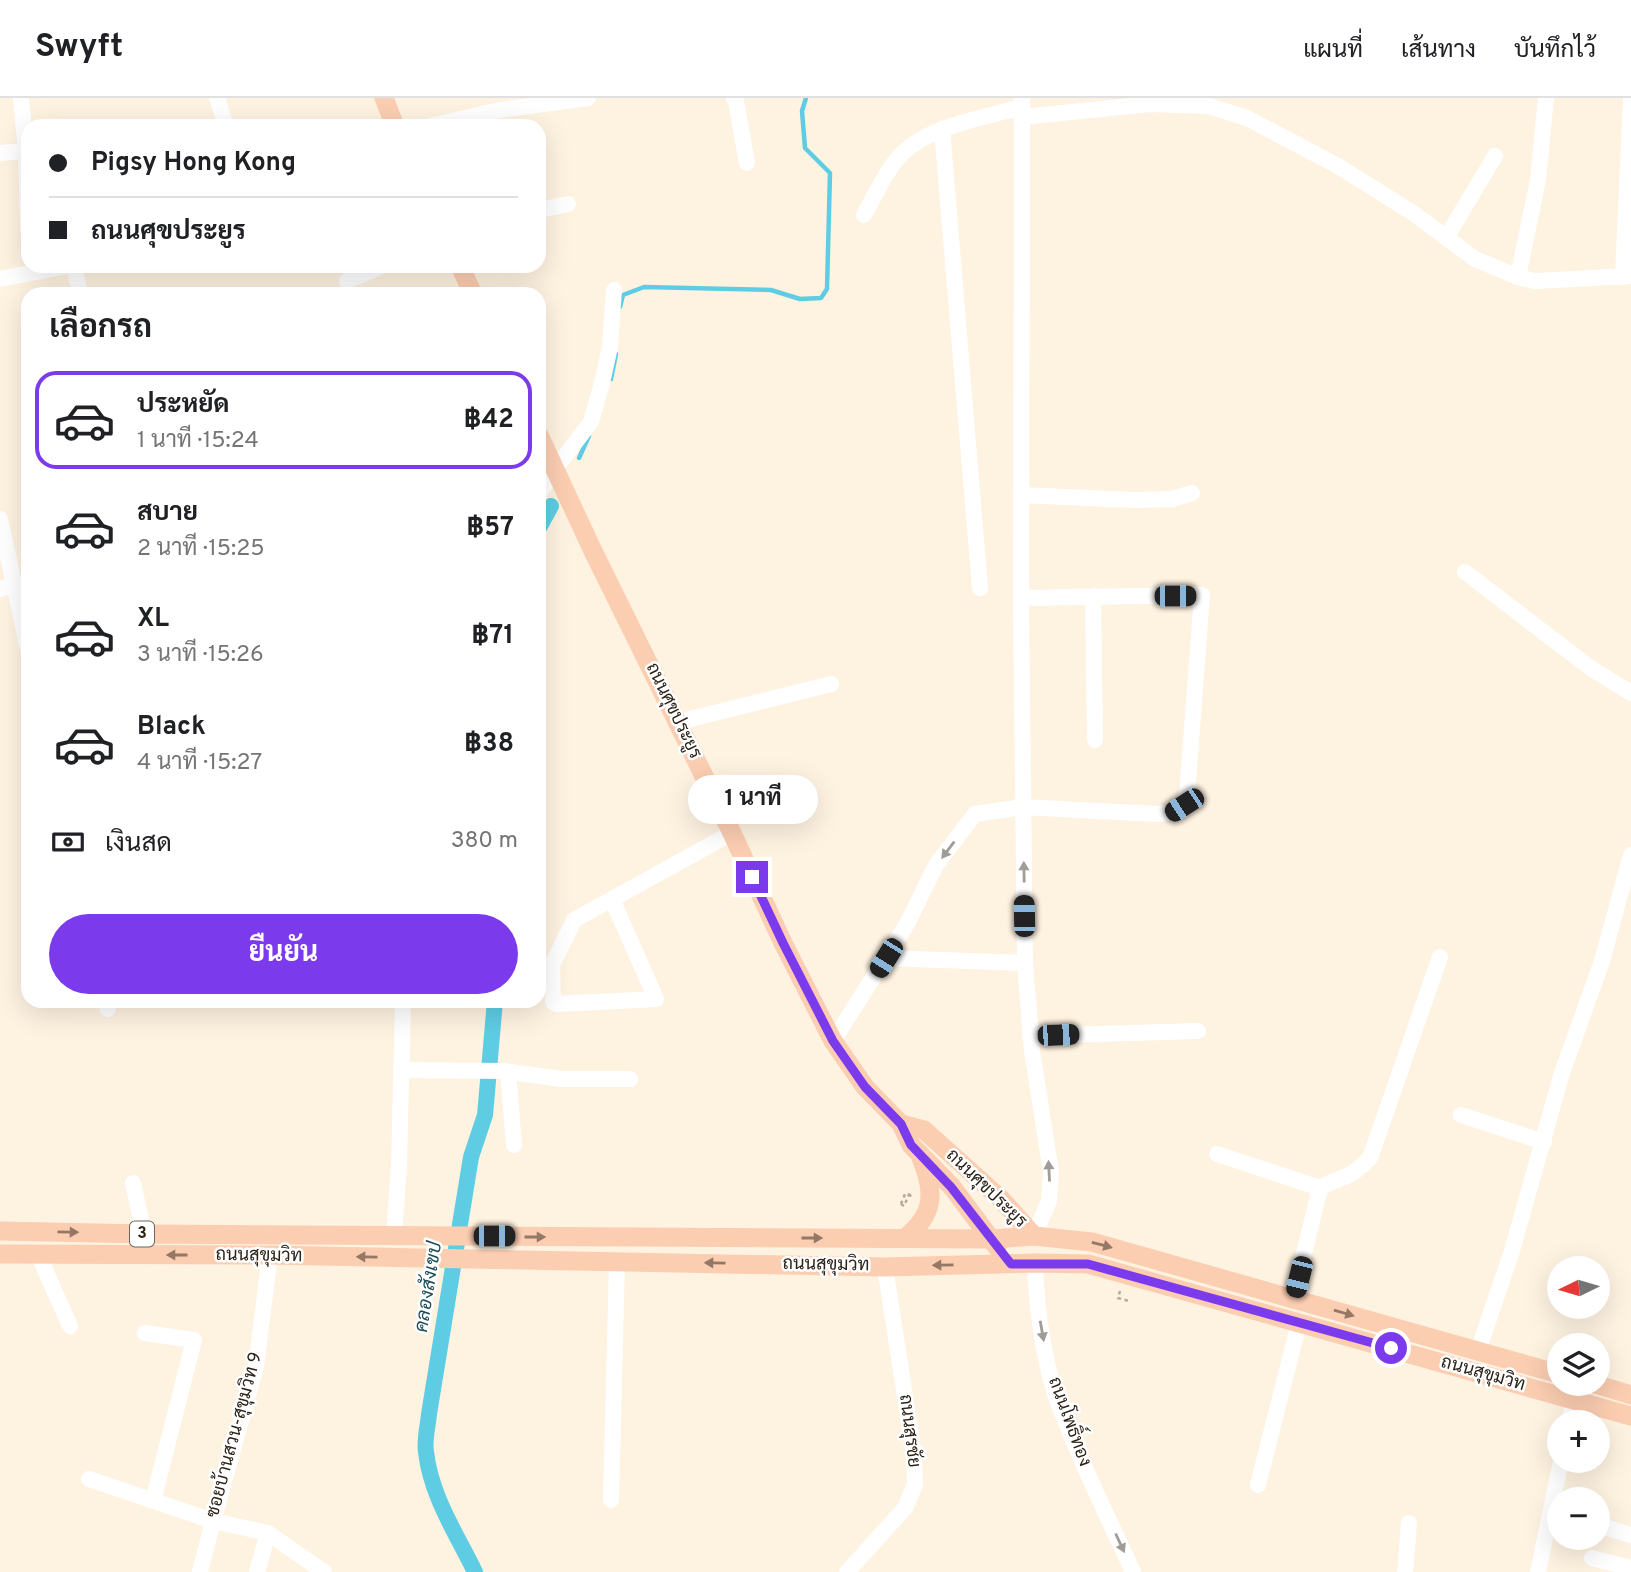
<!DOCTYPE html>
<html lang="th">
<meta charset="utf-8">
<style>
body{margin:0;font-family:Overpass,Sarabun,sans-serif;background:#f6f6f6;color:#202124;height:100vh;display:flex;flex-direction:column;font-size:26px;white-space:nowrap}
*{box-sizing:border-box;margin:0}
p{font-size:23px;color:#757577}
.icon{flex:none;width:38px;height:38px;fill:none;stroke:currentColor;stroke-width:2;stroke-linecap:round;stroke-linejoin:round}
.map{position:relative;flex:1;overflow:hidden}
.side{position:absolute;left:21px;top:189px;width:525px;height:721px;display:flex;flex-direction:column;background:#fff;border-radius:21px;box-shadow:0 7px 28px #0002}
.side>*{flex:none}
.guide{position:absolute;left:21px;top:21px;width:525px;height:154px;border-radius:21px;box-shadow:0 7px 28px #0002;display:grid;align-content:center;height:154px;padding:0 28px;background:#fff}
.needle{width:46px;rotate:265deg}
.controls{position:absolute;left:1547px;top:1158px;display:grid;gap:14px}
.controls a{display:grid;place-items:center;width:63px;height:63px;border-radius:50%;background:#fff;box-shadow:0 7px 28px #0002;font-size:35px}
.end{position:absolute;width:32px;height:32px;margin:-16px;border:9px solid #7c3aed;background:#fff;box-shadow:0 0 0 4px #fff}
.from{border-radius:50%}
.bubble{position:absolute;height:49px;border-radius:24px;background:#fff;box-shadow:0 7px 28px #0002;font-size:23px;font-weight:700;line-height:49px;text-align:center}
.car{position:absolute;width:21px;height:42px;margin:-21px -10px;border-radius:9px;box-shadow:0 0 5px 2px #0007;background:linear-gradient(#222 24%,#8ab4d8 0 40%,#222 0 76%,#8ab4d8 0 86%,#222 0)}
.guide b{display:flex;align-items:center;gap:24px;height:66px;font-size:26px}
.guide b+b{border-top:2px solid #e0e0e0}
.guide i{width:18px;height:18px;background:#202124}
ul{padding:0;list-style:none}
li{display:flex;align-items:center;gap:21px;height:98px;margin:0 14px 10px;padding:0 14px;border:4px solid transparent;border-radius:21px}
li div{flex:1}
li b{display:block;font-size:26px}
li em{font-style:normal;font-weight:700}
li.active{border-color:#7c3aed}
li>.icon{width:63px;height:63px;stroke-width:1.5}
h2{padding:0 28px;font-size:32px;line-height:84px}
.pay{display:flex;align-items:center;gap:18px;height:77px;padding:0 28px;font-size:26px}
.pay p{margin-inline-start:auto}
.action{display:flex;gap:14px;margin-top:auto;padding:14px 28px}
.action a{flex:1;height:80px;border-radius:42px;background:#7c3aed;color:#fff;font-size:28px;font-weight:700;line-height:80px;text-align:center}
header{display:flex;align-items:center;gap:42px;box-sizing:border-box;height:98px;padding:0 35px;background:#fff;border-bottom:2px solid #e0e0e0}
header strong{font-size:33px}
nav{display:flex;gap:38px;margin-inline-start:auto;font-size:24px}
.map>svg:first-child{display:block}
.lines{fill:none;stroke-linecap:round;stroke-linejoin:round}
.stream{stroke:#5ecde3;stroke-width:4.5}
.canal{stroke:#5ecde3;stroke-width:16}
.path{stroke:#b5aa9b;stroke-width:2.5;stroke-dasharray:3.5 3.5;stroke-linecap:butt}
.minor{stroke:#fff;stroke-width:16}
.major{stroke:#fbcdb1;stroke-width:19}
.oneway{fill:#a09c98}
.oneway2{fill:#947865}
.route{stroke:#7c3aed;stroke-width:9}
.labels{text-anchor:middle;dominant-baseline:central;stroke-width:5;stroke-linejoin:round;paint-order:stroke}
.shield{fill:#fff;stroke:#6b665e;stroke-width:2}
.shield-label{font-size:16px;font-weight:bold;fill:#2c2419}
.street-label{font-size:18px;fill:#2c2419;stroke:#fff}
.water-label{font-size:19px;font-style:italic;fill:#1d4e57;stroke:#fff}
</style>
<header>
<strong>Swyft</strong>
<nav><a>แผนที่</a><a>เส้นทาง</a><a>บันทึกไว้</a></nav>
</header>
<div class="map">
<svg width="1631" height="1474" viewBox="0 0 1631 1474">
<rect width="100%" height="100%" fill="#fef2e1"/>
<g class="lines">
<g class="stream">
<path d="M620,209L623,197L644,189L771,192L800,201L821,200L827,191L830,75L805,50L802,13L806,0"/>
<path d="M611,281L616,256"/>
<path d="M579,360L589,338"/>
</g>
<g class="canal">
<path d="M539,430L551,408"/>
<path d="M475,1474C456,1435 431,1398 426,1354C424,1342 428,1328 429,1316L471,1059L485,1017L495,903"/>
</g>
<g class="path">
<path d="M901,1106L905,1096L912,1098"/>
<path d="M901,1106L904,1108L910,1094"/>
<path d="M1120,1193L1118,1200L1129,1203"/>
</g>
<g class="minor">
<path d="M21,0L26,53L28,131"/>
<path d="M217,0L226,28"/>
<path d="M734,0L736,3L747,65"/>
<path d="M1022,0L1021,510L1025,865L1032,953L1051,1074L1049,1103L1034,1138"/>
<path d="M1022,19L1150,6L1209,8L1247,20L1338,68L1413,115L1475,161L1518,179L1534,183L1631,178"/>
<path d="M430,28L500,12L588,0"/>
<path d="M942,31L980,490"/>
<path d="M0,55L26,53"/>
<path d="M539,112L568,106"/>
<path d="M864,117C875,98 884,76 898,60C926,28 982,20 1022,9"/>
<path d="M1446,140L1495,58"/>
<path d="M74,168L80,196"/>
<path d="M1518,179L1538,82L1546,0"/>
<path d="M1623,179L1631,0"/>
<path d="M0,181L67,168"/>
<path d="M347,183L382,168"/>
<path d="M539,396L555,371L591,324L602,285L610,249L614,192"/>
<path d="M1021,397L1134,402L1172,401L1192,395"/>
<path d="M0,421L28,551"/>
<path d="M1465,474L1592,571L1631,595"/>
<path d="M0,491L28,484"/>
<path d="M1093,498L1095,642"/>
<path d="M678,624L831,586"/>
<path d="M612,801L656,901L557,906L553,904L552,867L574,822L732,735"/>
<path d="M886,860L1025,865"/>
<path d="M106,903L108,911"/>
<path d="M1030,938L1198,933"/>
<path d="M833,943L907,826L936,767L975,716L1022,709L1157,716C1173,714 1182,714 1187,697L1202,497L1021,500"/>
<path d="M402,972L504,973L561,981H630"/>
<path d="M508,974L514,1047"/>
<path d="M1461,1017L1544,1044"/>
<path d="M1217,1056L1320,1090"/>
<path d="M133,1085L144,1136"/>
<path d="M394,1138L399,1067L403,903"/>
<path d="M38,1156L70,1228"/>
<path d="M1035,1165C1036,1208 1044,1267 1059,1307C1080,1364 1108,1419 1133,1474"/>
<path d="M1293,1201L1320,1090C1330,1084 1337,1082 1347,1078C1356,1074 1363,1067 1370,1060L1440,859"/>
<path d="M145,1235L194,1242L153,1403"/>
<path d="M1478,1253L1512,1153L1561,978L1602,863L1631,757"/>
<path d="M1569,1325L1574,1302"/>
<path d="M89,1381L213,1423L268,1435L324,1474"/>
<path d="M1258,1387L1299,1225"/>
<path d="M611,1402L617,1163"/>
<path d="M1598,1427L1631,1437"/>
<path d="M1592,1460L1631,1470"/>
<path d="M200,1474L213,1423L256,1269L270,1157"/>
<path d="M257,1474L268,1435"/>
<path d="M847,1474L905,1410L915,1387L914,1357L885,1169"/>
<path d="M1405,1474L1409,1425"/>
<path d="M1538,1474L1561,1363"/>
</g>
<g class="major">
<path d="M384,0L395,28"/>
<path d="M460,168L473,196"/>
<path d="M539,337L592,451L732,735L783,845L833,943L865,989L901,1026L911,1047L952,1089L997,1149"/>
<path d="M901,1026L924,1032L1001,1101L1034,1138"/>
<path d="M0,1133L144,1136L992,1141L1034,1138L1092,1144L1559,1276"/>
<path d="M905,1140C935,1116 935,1094 921,1060"/>
<path d="M0,1156L270,1157L885,1169L1035,1165L1088,1166L1631,1318"/>
<path d="M1595,1286L1631,1297"/>
</g>
</g>
<defs><path id="oneway-solid" d="M-6-.8H1V-3.2L6.5 0L1 3.2V.8H-6Z" transform="scale(1.75)"/></defs>
<g class="oneway">
<use href="#oneway-solid" transform="translate(948 752) rotate(127)"/>
<use href="#oneway-solid" transform="translate(1024 774) rotate(-91)"/>
<use href="#oneway-solid" transform="translate(1049 1073) rotate(-93)"/>
<use href="#oneway-solid" transform="translate(1042 1233) rotate(80)"/>
<use href="#oneway-solid" transform="translate(1120 1445) rotate(65)"/>
</g>
<g class="oneway2">
<use href="#oneway-solid" transform="translate(68 1134) rotate(1)"/>
<use href="#oneway-solid" transform="translate(535 1139)"/>
<use href="#oneway-solid" transform="translate(812 1140)"/>
<use href="#oneway-solid" transform="translate(1102 1147) rotate(15)"/>
<use href="#oneway-solid" transform="translate(177 1157) rotate(-180)"/>
<use href="#oneway-solid" transform="translate(367 1159) rotate(-179)"/>
<use href="#oneway-solid" transform="translate(715 1165) rotate(-179)"/>
<use href="#oneway-solid" transform="translate(943 1167) rotate(179)"/>
<use href="#oneway-solid" transform="translate(1344 1215) rotate(16)"/>
</g>
<g class="lines">
<path class="route" d="M752,779L783,845L833,943L865,989L901,1026L911,1047L951,1089L1011,1166H1088L1391,1250"/>
</g>
<g class="labels">
<rect class="shield" x="130" y="1123.5" width="24" height="25" rx="5"/>
<g class="shield-label">
<text x="142" y="1136">3</text>
</g>
<g class="street-label">
<text transform="translate(673 613) rotate(64)">ถนนศุขประยูร</text>
<text transform="translate(986 1091) rotate(44)">ถนนศุขประยูร</text>
<text transform="translate(259 1158) rotate(1)">ถนนสุขุมวิท</text>
<text transform="translate(826 1167) rotate(1)">ถนนสุขุมวิท</text>
<text transform="translate(1483 1276) rotate(16)">ถนนสุขุมวิท</text>
<text transform="translate(1069 1324) rotate(70)">ถนนโพธิ์ทอง</text>
<text transform="translate(909 1333) rotate(83)">ถนนสุรชัย</text>
<text transform="translate(235 1337) rotate(-75)">ซอยบ้านสวน-สุขุมวิท 9</text>
</g>
<g class="water-label">
<text transform="translate(429 1189) rotate(-81)">คลองสังเขป</text>
</g>
</g>
</svg>
<div class="controls">
<a><svg class="needle" viewBox="-14 -14 28 28"><path d="M0-13l5 13h-10z" fill="#e53935"/><path d="M0 13l5-13h-10z" fill="#757577"/></svg></a>
<a><svg class="icon" aria-label="layers" viewBox="0 0 24 24"><path d="M12 4l9 5-9 5-9-5zM3 14l9 5 9-5"/></svg></a>
<a>+</a>
<a>−</a>
</div>
<i class="end from" style="left:1391px;top:1250px"></i>
<i class="end" style="left:752px;top:779px"></i>
<div class="bubble" style="left:688px;top:677px;width:130px">1 นาที</div>
<i class="car" style="left:1175px;top:498px;rotate:90deg"></i>
<i class="car" style="left:1184px;top:707px;rotate:237deg"></i>
<i class="car" style="left:1024px;top:818px;rotate:359deg"></i>
<i class="car" style="left:886px;top:860px;rotate:212deg"></i>
<i class="car" style="left:1058px;top:937px;rotate:88deg"></i>
<i class="car" style="left:494px;top:1138px;rotate:90deg"></i>
<i class="car" style="left:1299px;top:1179px;rotate:194deg"></i>
<div class="guide">
<b><i class="from"></i>Pigsy Hong Kong</b>
<b><i></i>ถนนศุขประยูร</b>
</div>
<section class="side">
<h2>เลือกรถ</h2>
<ul>
<li class="active"><svg class="icon" aria-label="car" viewBox="0 0 24 24"><path d="M5 17H2v-5l4-1 3-4h7l3 4 3 1v5h-3M9 17h6M6 11h13"/><circle cx="7" cy="17" r="2"/><circle cx="17" cy="17" r="2"/></svg><div><b>ประหยัด</b><p>1 นาที · 15:24</p></div><em>฿42</em></li>
<li><svg class="icon" aria-label="car" viewBox="0 0 24 24"><path d="M5 17H2v-5l4-1 3-4h7l3 4 3 1v5h-3M9 17h6M6 11h13"/><circle cx="7" cy="17" r="2"/><circle cx="17" cy="17" r="2"/></svg><div><b>สบาย</b><p>2 นาที · 15:25</p></div><em>฿57</em></li>
<li><svg class="icon" aria-label="car" viewBox="0 0 24 24"><path d="M5 17H2v-5l4-1 3-4h7l3 4 3 1v5h-3M9 17h6M6 11h13"/><circle cx="7" cy="17" r="2"/><circle cx="17" cy="17" r="2"/></svg><div><b>XL</b><p>3 นาที · 15:26</p></div><em>฿71</em></li>
<li><svg class="icon" aria-label="car" viewBox="0 0 24 24"><path d="M5 17H2v-5l4-1 3-4h7l3 4 3 1v5h-3M9 17h6M6 11h13"/><circle cx="7" cy="17" r="2"/><circle cx="17" cy="17" r="2"/></svg><div><b>Black</b><p>4 นาที · 15:27</p></div><em>฿38</em></li>
</ul>
<div class="pay"><svg class="icon" aria-label="cash" viewBox="0 0 24 24"><path d="M3 7h18v10H3z"/><circle cx="12" cy="12" r="2"/></svg>เงินสด<p>380 m</p></div>
<div class="action"><a>ยืนยัน</a></div>
</section>
</div>
